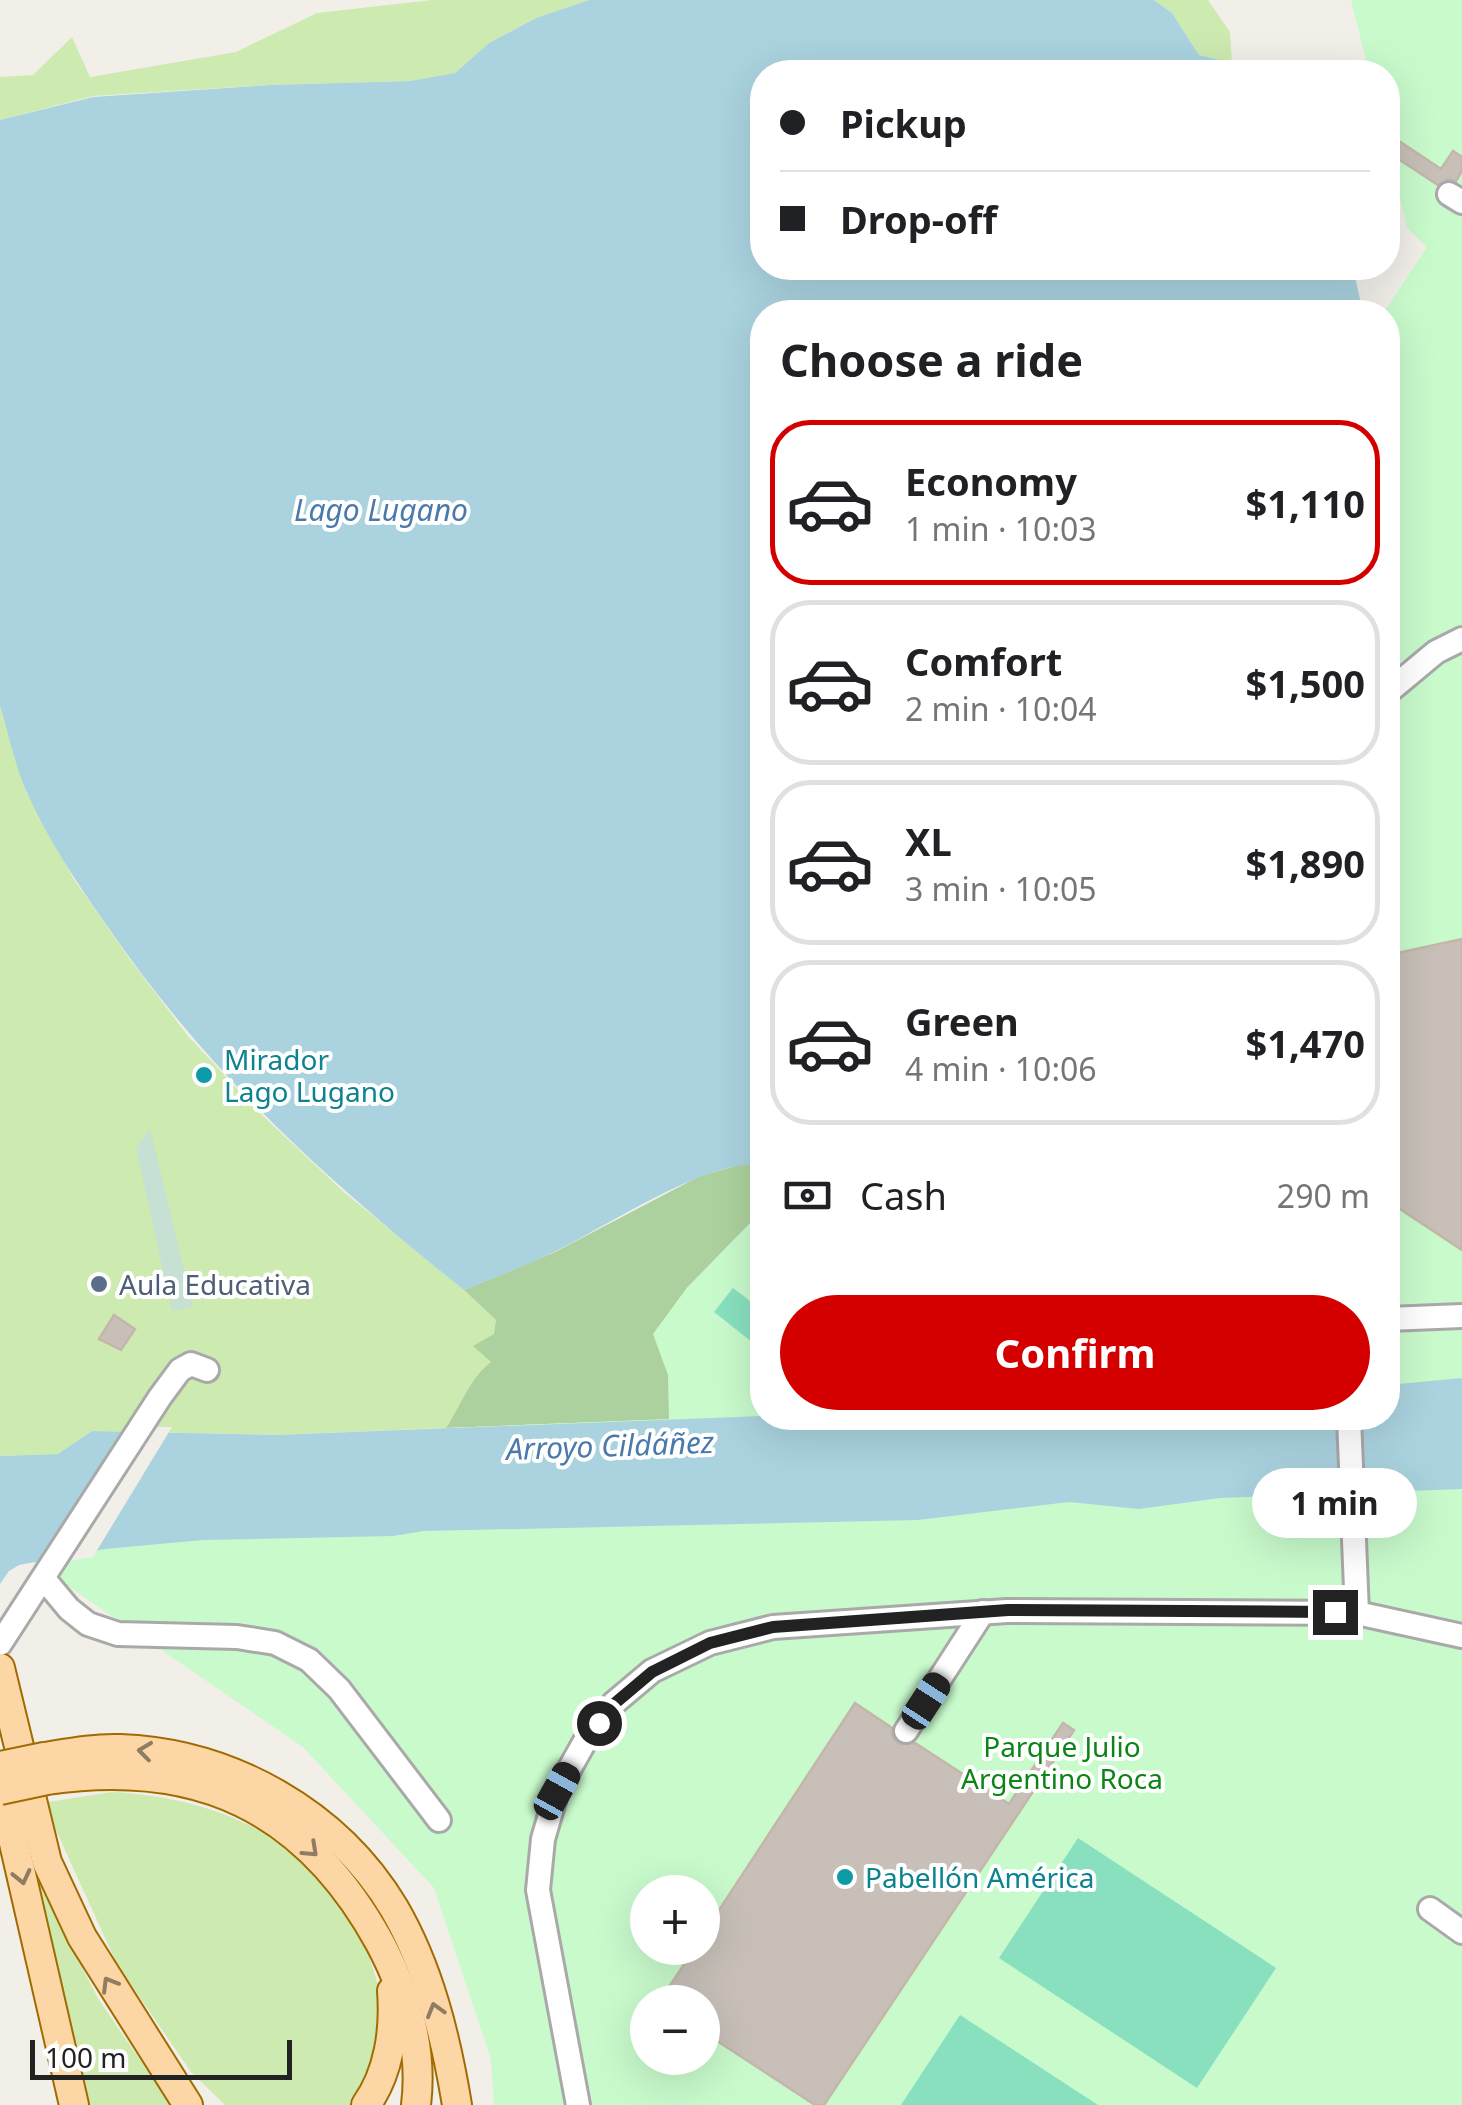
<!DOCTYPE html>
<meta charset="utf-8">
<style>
body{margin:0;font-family:"Noto Sans",sans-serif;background:#f6f6f6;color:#202124;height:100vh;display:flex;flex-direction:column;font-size:38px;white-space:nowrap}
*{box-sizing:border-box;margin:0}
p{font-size:32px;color:#757577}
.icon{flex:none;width:55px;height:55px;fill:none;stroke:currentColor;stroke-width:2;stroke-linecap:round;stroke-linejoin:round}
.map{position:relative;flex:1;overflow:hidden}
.drawer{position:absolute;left:750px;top:300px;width:650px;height:1130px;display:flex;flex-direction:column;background:#fff;border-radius:40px;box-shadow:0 10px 40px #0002}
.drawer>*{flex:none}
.banner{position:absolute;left:750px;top:60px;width:650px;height:220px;border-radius:40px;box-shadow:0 10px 40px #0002;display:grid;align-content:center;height:220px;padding:0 30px;background:#fff}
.buttons{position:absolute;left:630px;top:1875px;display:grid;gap:20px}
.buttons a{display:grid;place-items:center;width:90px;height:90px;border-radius:50%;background:#fff;box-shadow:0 10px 40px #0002;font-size:50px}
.scale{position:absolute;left:30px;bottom:25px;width:262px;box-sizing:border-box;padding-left:10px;border:5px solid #222;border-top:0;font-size:28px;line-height:35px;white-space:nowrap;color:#222;-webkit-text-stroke:8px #fff;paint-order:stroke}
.end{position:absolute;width:45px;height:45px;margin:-22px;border:12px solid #222;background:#fff;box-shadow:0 0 0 5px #fff}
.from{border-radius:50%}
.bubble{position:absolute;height:70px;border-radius:35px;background:#fff;box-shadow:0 10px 40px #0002;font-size:32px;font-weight:700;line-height:70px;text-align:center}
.car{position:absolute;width:30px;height:60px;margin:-30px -15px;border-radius:12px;box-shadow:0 0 8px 2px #0007;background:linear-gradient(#222 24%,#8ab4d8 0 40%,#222 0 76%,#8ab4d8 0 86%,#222 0)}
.banner b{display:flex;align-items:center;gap:35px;height:95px;font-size:38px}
.banner b+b{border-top:2px solid #e0e0e0}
.banner i{width:25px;height:25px;background:#202124}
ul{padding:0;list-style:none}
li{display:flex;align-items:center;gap:30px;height:165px;margin:0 20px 15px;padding:0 10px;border:5px solid #e0e0e0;border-radius:40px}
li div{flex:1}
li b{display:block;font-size:38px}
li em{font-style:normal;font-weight:700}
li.active{border-color:#d40000}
li>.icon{width:90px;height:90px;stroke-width:1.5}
h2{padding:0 30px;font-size:45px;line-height:120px}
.pay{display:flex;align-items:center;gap:25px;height:110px;padding:0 30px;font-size:38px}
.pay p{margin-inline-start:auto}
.button{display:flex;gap:20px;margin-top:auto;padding:20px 30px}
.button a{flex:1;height:115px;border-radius:60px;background:#d40000;color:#fff;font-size:40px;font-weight:700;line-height:115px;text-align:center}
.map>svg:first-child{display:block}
.grass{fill:#cdebb0}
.forest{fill:#add19e}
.wetland{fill:#c6e0d4}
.park{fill:#c8facc;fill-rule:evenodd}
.pitch{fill:#88e0be}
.water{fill:#aad3df}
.pier{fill:#f2efe9}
.building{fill:#c7bfb8;stroke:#c4b6ab;stroke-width:2.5}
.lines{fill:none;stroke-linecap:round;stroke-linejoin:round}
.minor-casing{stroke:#a9a9a9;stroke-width:28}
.major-casing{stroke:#a06b00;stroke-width:32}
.minor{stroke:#fff;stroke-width:22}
.major{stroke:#fcd6a4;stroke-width:28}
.major-bridge-casing{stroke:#a06b00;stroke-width:32;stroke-linecap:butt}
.major-bridge{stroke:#fcd6a4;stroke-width:28}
.oneway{stroke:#8f7c63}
.route{stroke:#222;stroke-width:12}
.culture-dot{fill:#0f9aa8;stroke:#fff;stroke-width:4}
.service-dot{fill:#5c6f8a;stroke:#fff;stroke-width:4}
.labels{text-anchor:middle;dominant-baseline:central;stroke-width:8;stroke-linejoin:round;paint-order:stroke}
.culture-label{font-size:28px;fill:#0d838f;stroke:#fff;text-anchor:start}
.service-label{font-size:28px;fill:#4e5e75;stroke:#fff;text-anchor:start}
.park-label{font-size:28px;fill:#0c8416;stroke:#fff}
.water-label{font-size:30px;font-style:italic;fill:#4a7aab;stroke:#fff}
</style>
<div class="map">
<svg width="1462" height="2105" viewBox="0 0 1462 2105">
<rect width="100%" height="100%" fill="#f2efe9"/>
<g class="grass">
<path d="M432,0H589L536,18L489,43L455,73L410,81L270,85L93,96L0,120V77L33,75L72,37L90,77L236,52L317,13Z"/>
<path d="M1154,0H1208L1230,32L1232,63L1199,55L1172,13Z"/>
<path d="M0,706L26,792L73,878L131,961L188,1036L261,1114L345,1193L464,1290L496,1320L492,1362C470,1378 461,1405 446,1428L276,1435L92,1431L58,1454L0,1456Z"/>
<path d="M112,1792C230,1798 342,1852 375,1975C381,1995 388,2022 383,2043C378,2064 362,2086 353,2105H225L191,2072L117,1964L54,1826L48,1802Z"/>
<path d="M21,1837L54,1913L99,2000L171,2105H84Z"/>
</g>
<path class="forest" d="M749,1162L762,1167V1211L686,1289L674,1365L680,1419L446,1428C461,1405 470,1378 491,1362L473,1346L494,1334L496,1320L464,1290L555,1252L700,1176Z"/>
<path class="wetland" d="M150,1128L193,1307L172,1311L136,1148Z"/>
<path class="park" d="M1351,0H1462V2105H494L491,2059L434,1888L303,1747L27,1558L0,1456L58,1454L92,1431L276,1435L669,1419L668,1375L653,1334L686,1289L762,1211V1418H1388V312H1384L1427,247L1407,228L1388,150V72H1369ZM648,1892H702V1948H648ZM648,2002H702V2058H648Z"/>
<g class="pitch">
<path d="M733,1288L762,1310V1350L714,1312Z"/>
<path d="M1078,1838L1276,1968L1197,2088L999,1958Z"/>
<path d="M960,2015L1098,2105H901Z"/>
</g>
<g class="water">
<path d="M589,0H1154L1172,13L1199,55L1232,63L1239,72H762V268H1353L1363,312H762V1167C719,1152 602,1229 558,1250C528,1265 495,1277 464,1290C324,1178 207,1072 105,923C76,882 48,839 27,793C15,766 9,735 0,706V120L93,97L270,85L410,81L455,73L489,43L536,18Z"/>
<path d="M1462,1378V1489L1220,1498L1139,1509L1069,1502L918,1520L424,1531L393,1536L203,1540L105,1549L19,1565L9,1571L0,1584V1456L58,1454L92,1431L276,1435L762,1416L1388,1418V1385Z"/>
</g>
<path class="pier" d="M128,1427H172L93,1557L51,1564Z"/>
<g class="building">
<path d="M1396,139L1441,169L1453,151L1462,157V171L1456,181L1448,179L1438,185L1388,152Z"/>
<path d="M1462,939V1250L1388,1201V955Z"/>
<path d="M114,1315L135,1329L121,1350L99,1339Z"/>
<path d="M855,1703L892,1728V1737L899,1744L915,1743L1009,1804L1063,1723L1074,1730L824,2105H815L702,2031V2002H659L695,1948H702V1936Z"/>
</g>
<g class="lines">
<g class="minor-casing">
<g id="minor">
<path d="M1449,194L1462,202"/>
<path d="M1388,692L1436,652L1462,639"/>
<path d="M1388,1319L1462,1316"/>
<path d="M1349,1418L1357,1613"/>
<path d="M44,1579L69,1609L88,1624L118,1634L237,1637L275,1643L309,1660L339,1689L439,1820"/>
<path d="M0,1644L160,1397L180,1370L191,1364L207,1370"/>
<path d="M906,1731L983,1612"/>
<path d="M1430,1909L1462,1932"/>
<path d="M578,2105L538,1890L543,1839L557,1791L584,1743L614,1703L652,1671L710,1643L773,1627L1007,1611L1357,1613L1462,1636"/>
</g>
</g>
<g class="major-casing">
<g id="major">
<path d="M0,1668L47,1862L82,1937L188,2105"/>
<path d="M44,1757C69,1753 95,1748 120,1749C231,1753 337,1813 394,1908C429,1968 446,2038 457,2105"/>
<path d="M47,1780C198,1758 306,1808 380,1943C406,1992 423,2049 416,2105"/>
<path d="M0,1782L74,2105"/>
<path d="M366,2105C389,2073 395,2030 392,1991"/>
</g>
</g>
<use href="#minor" class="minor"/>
<use href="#major" class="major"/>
<g class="major-bridge-casing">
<g id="major-bridge">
<path d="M0,1766L44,1757"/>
<path d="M0,1790L47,1780"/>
</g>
</g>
<use href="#major-bridge" class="major-bridge"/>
</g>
<defs><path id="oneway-chevron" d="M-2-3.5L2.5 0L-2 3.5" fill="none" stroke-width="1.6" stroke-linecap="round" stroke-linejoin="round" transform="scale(2.5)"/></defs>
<g class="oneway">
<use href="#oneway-chevron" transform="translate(145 1751) rotate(-173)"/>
<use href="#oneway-chevron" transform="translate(311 1850) rotate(43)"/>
<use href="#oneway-chevron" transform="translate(22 1877) rotate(77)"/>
<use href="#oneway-chevron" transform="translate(109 1984) rotate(-121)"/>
<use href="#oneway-chevron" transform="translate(435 2010) rotate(-106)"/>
</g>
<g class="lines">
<path class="route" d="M599,1723L614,1704L652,1672L710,1643L773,1627L1008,1610L1335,1612"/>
</g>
<g class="culture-dot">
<circle cx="204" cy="1075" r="10"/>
<circle cx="845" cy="1877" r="10"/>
</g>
<circle class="service-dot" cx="99" cy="1284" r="10"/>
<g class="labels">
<g class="culture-label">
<text x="224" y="1059">Mirador<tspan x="224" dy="32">Lago Lugano</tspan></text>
<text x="865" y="1877">Pabellón América</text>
</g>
<g class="service-label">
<text x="119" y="1284">Aula Educativa</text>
</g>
<g class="park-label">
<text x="1062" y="1746">Parque Julio<tspan x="1062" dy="32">Argentino Roca</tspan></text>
</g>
<g class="water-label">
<text x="381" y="509">Lago Lugano</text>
<text transform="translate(610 1445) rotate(-2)">Arroyo Cildáñez</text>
</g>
</g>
</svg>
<div class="buttons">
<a>+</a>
<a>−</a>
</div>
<div class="scale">100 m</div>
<i class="end from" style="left:599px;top:1723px"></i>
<i class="end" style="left:1335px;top:1612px"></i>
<div class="bubble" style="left:1252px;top:1468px;width:165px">1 min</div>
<i class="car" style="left:926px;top:1701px;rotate:33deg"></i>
<i class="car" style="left:557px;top:1791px;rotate:29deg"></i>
<div class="banner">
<b><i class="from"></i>Pickup</b>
<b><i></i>Drop-off</b>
</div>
<section class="drawer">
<h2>Choose a ride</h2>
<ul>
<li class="active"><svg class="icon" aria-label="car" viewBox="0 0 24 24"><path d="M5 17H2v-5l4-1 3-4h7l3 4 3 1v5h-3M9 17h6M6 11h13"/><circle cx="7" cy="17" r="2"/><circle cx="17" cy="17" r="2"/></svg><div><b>Economy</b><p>1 min · 10:03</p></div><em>$1,110</em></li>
<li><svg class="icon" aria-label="car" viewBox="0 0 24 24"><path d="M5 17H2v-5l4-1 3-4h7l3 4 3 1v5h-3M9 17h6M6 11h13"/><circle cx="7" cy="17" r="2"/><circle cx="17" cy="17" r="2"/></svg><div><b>Comfort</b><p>2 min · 10:04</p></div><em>$1,500</em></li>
<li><svg class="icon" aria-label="car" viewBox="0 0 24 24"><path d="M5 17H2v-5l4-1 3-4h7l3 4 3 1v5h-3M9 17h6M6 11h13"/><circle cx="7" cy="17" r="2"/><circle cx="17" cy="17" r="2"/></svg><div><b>XL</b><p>3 min · 10:05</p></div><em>$1,890</em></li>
<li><svg class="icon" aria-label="car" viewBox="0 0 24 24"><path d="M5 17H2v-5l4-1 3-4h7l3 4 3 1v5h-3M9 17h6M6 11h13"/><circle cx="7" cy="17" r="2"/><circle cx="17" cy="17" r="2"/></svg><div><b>Green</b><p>4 min · 10:06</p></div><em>$1,470</em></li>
</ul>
<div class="pay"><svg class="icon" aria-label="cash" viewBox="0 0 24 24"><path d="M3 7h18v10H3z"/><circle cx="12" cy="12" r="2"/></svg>Cash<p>290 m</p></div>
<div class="button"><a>Confirm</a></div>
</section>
</div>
